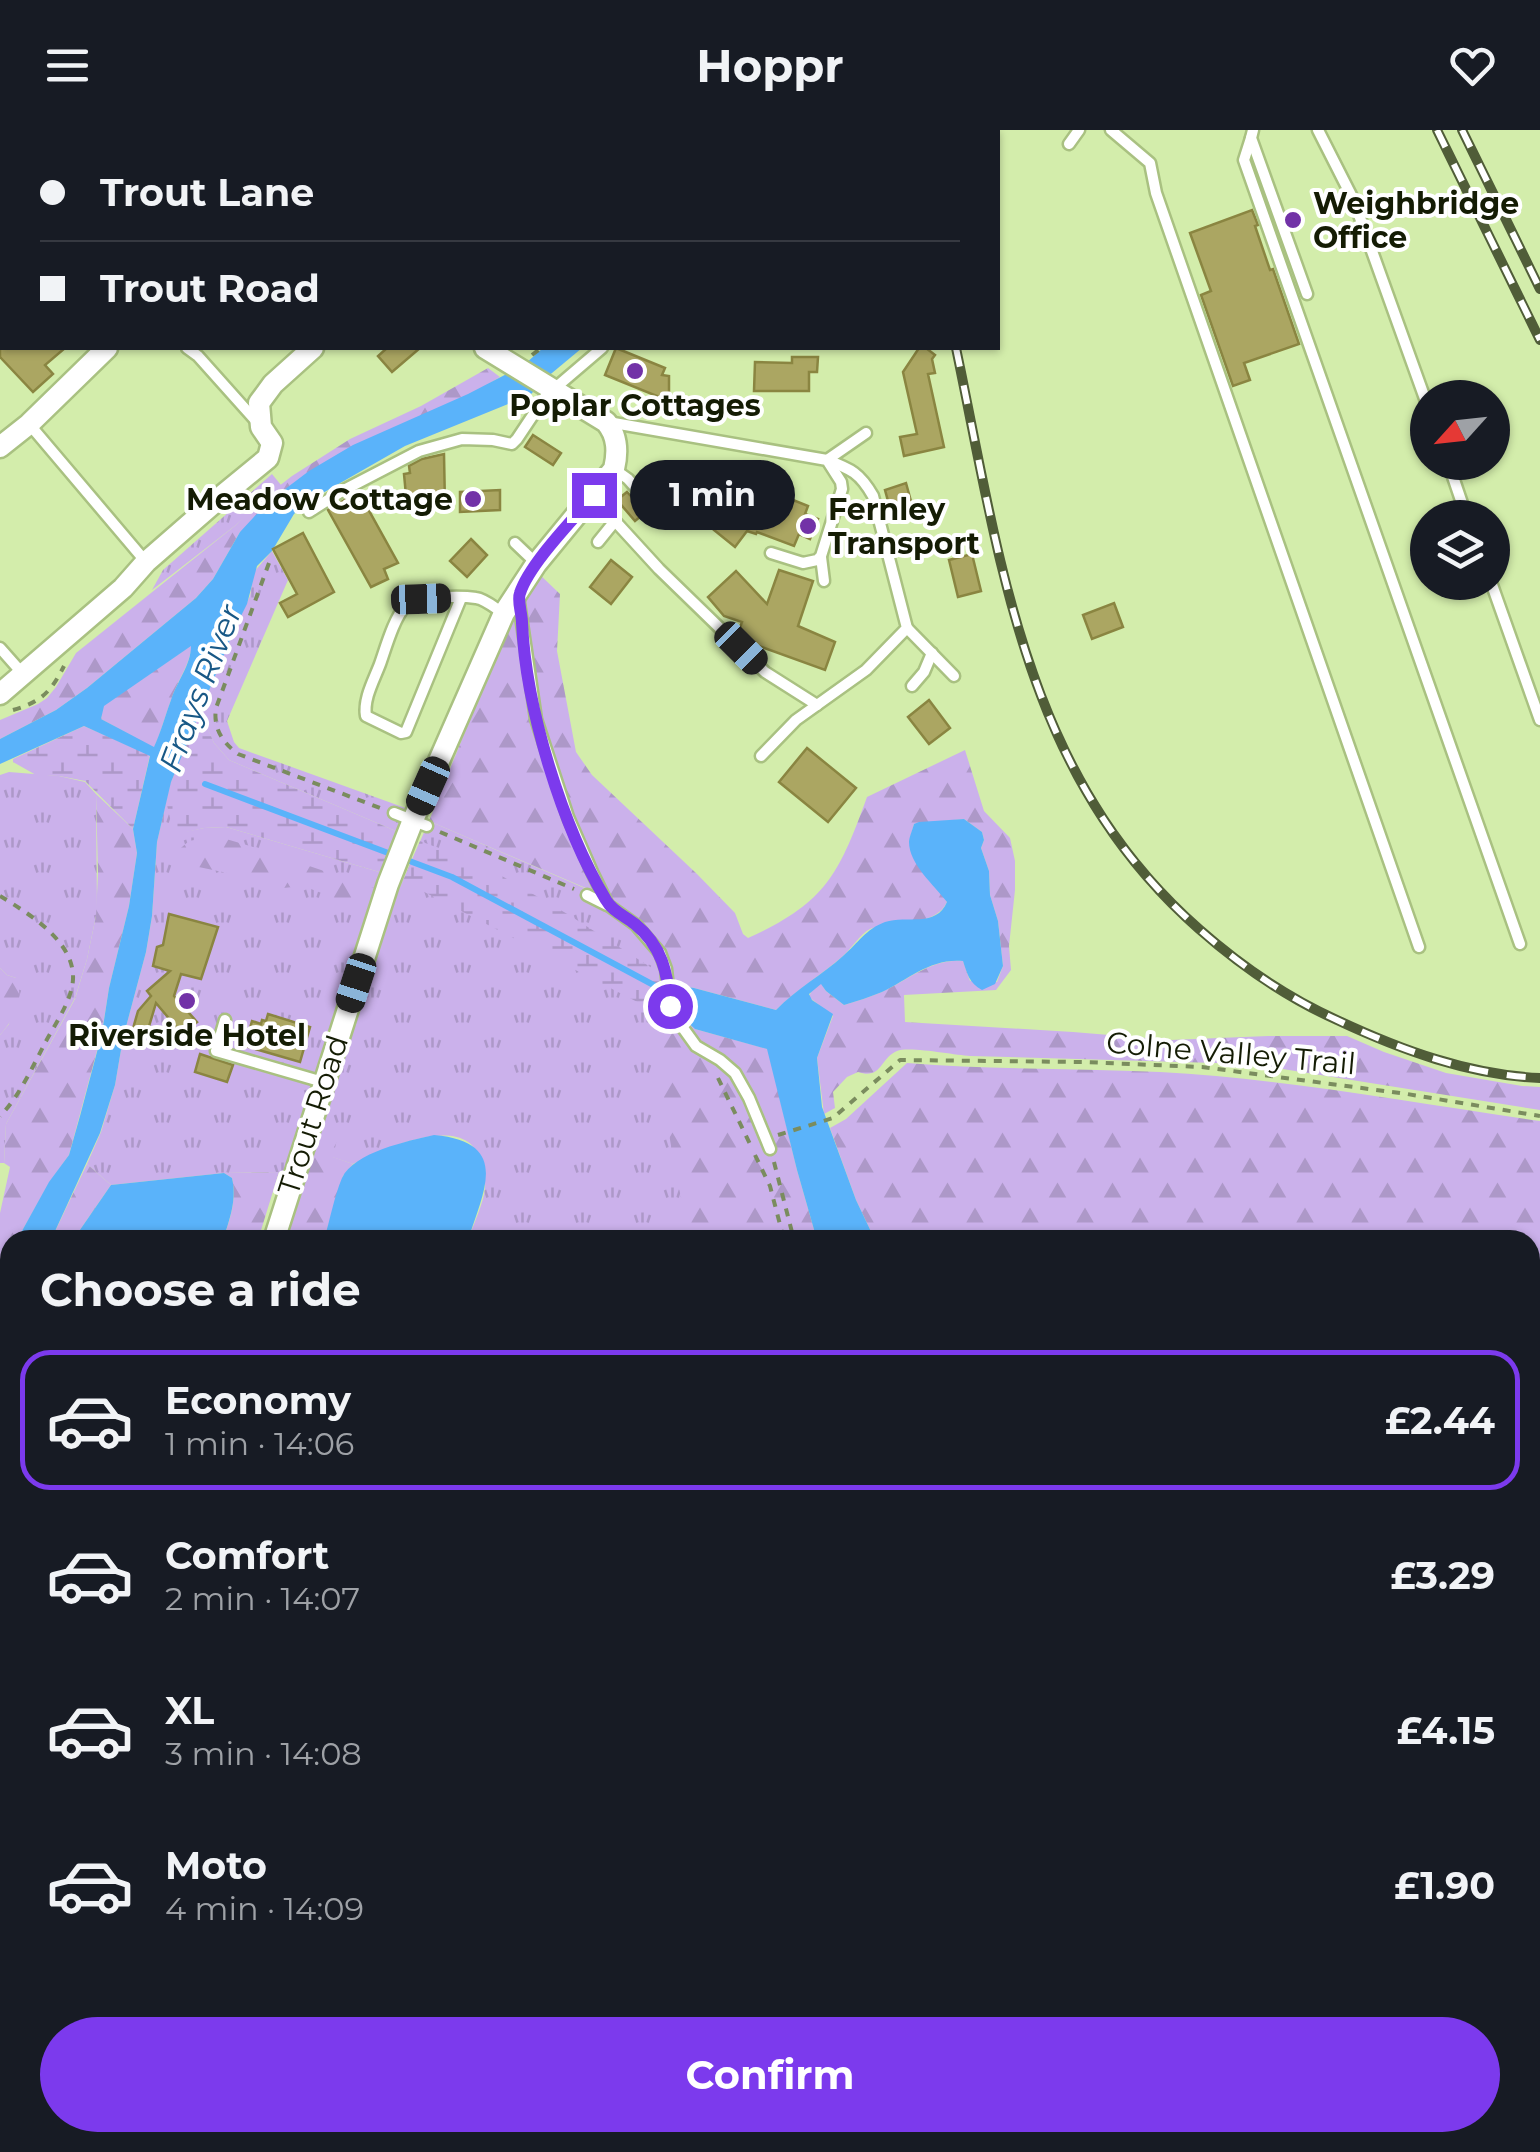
<!DOCTYPE html>
<meta charset="utf-8">
<style>
body{margin:0;font-family:Montserrat,sans-serif;background:#242831;color:#f1f3f6;height:100vh;display:flex;flex-direction:column;font-size:38px;white-space:nowrap}
*{box-sizing:border-box;margin:0}
p{font-size:32px;color:#9ea1a6}
.icon{flex:none;width:55px;height:55px;fill:none;stroke:currentColor;stroke-width:2;stroke-linecap:round;stroke-linejoin:round}
.map{position:relative;flex:1;overflow:hidden}
.drawer{position:absolute;left:0px;top:1100px;width:1540px;height:922px;display:flex;flex-direction:column;background:#171b24;border-radius:30px 30px 0 0;box-shadow:0 2px 8px #0004}
.drawer>*{flex:none}
.hud{position:absolute;left:0px;top:0px;width:1000px;height:220px;box-shadow:0 2px 8px #0004;display:grid;align-content:center;height:220px;padding:0 40px;background:#171b24}
.needle{width:65px;rotate:243deg}
.tools{position:absolute;left:1410px;top:250px;display:grid;gap:20px}
.tools a{display:grid;place-items:center;width:100px;height:100px;border-radius:50%;background:#171b24;box-shadow:0 2px 8px #0004;font-size:50px}
.end{position:absolute;width:45px;height:45px;margin:-22px;border:12px solid #7c3aed;background:#fff;box-shadow:0 0 0 5px #fff}
.from{border-radius:50%}
.bubble{position:absolute;height:70px;border-radius:35px;background:#171b24;box-shadow:0 2px 8px #0004;font-size:32px;font-weight:700;line-height:70px;text-align:center}
.car{position:absolute;width:30px;height:60px;margin:-30px -15px;border-radius:12px;box-shadow:0 0 8px 2px #0007;background:linear-gradient(#222 24%,#8ab4d8 0 40%,#222 0 76%,#8ab4d8 0 86%,#222 0)}
.hud b{display:flex;align-items:center;gap:35px;height:95px;font-size:38px}
.hud b+b{border-top:2px solid #363941}
.hud i{width:25px;height:25px;background:#f1f3f6}
ul{padding:0;list-style:none}
li{display:flex;align-items:center;gap:30px;height:140px;margin:0 20px 15px;padding:0 20px;border:5px solid transparent;border-radius:30px}
li div{flex:1}
li b{display:block;font-size:38px}
li em{font-style:normal;font-weight:700}
li.active{border-color:#7c3aed}
li>.icon{width:90px;height:90px;stroke-width:1.5}
h2{padding:0 40px;font-size:45px;line-height:120px}
.action{display:flex;gap:20px;margin-top:auto;padding:20px 40px}
.action a{flex:1;height:115px;border-radius:60px;background:#7c3aed;color:#fff;font-size:40px;font-weight:700;line-height:115px;text-align:center}
header{display:flex;justify-content:space-between;align-items:center;height:130px;padding:0 40px;background:#171b24;font-size:45px;font-weight:700}
.map>svg:first-child{display:block}
.grass{fill:url(#grass-tufts)}
.forest{fill:url(#forest-firs)}
.wetland{fill:url(#wetland-marsh)}
.water{fill:#5ab3fa;fill-rule:evenodd}
.lines{fill:none;stroke-linecap:round;stroke-linejoin:round}
.stream{stroke:#5ab3fa;stroke-width:6}
.building{fill:#aba662;stroke:#8a8541;stroke-width:2.5}
.lane-casing{stroke:#a9c181;stroke-width:15}
.street-casing{stroke:#a9c181;stroke-width:25}
.path{stroke:#7a8c5e;stroke-width:4;stroke-dasharray:8 8;stroke-linecap:butt}
.lane{stroke:#fff;stroke-width:10}
.street{stroke:#fff;stroke-width:20}
.rail-casing{stroke:#505d38;stroke-width:10}
.rail{stroke:#fff;stroke-width:6;stroke-dasharray:19;stroke-linecap:butt}
.route{stroke:#7c3aed;stroke-width:12}
.poi-dot{fill:#7232a7;stroke:#fff;stroke-width:4}
.labels{text-anchor:middle;dominant-baseline:central;stroke-width:8;stroke-linejoin:round;paint-order:stroke}
.poi-label{font-size:30px;font-weight:bold;fill:#141c04;stroke:#fff;text-anchor:start}
.street-label{font-size:30px;fill:#141c04;stroke:#fff}
.water-label{font-size:32px;font-style:italic;fill:#185886;stroke:#fff}
</style>
<header><svg class="icon" aria-label="menu" viewBox="0 0 24 24"><path d="M4 6h16M4 12h16M4 18h16"/></svg>Hoppr<svg class="icon" aria-label="heart" viewBox="0 0 24 24"><path d="M12 20l-8-8c-3-5 5-10 8-4 3-6 11-1 8 4z"/></svg></header>
<div class="map">
<svg width="1540" height="2022" viewBox="0 0 1540 2022">
<defs>
<pattern id="grass-tufts" width="24" height="20" patternUnits="userSpaceOnUse" patternTransform="scale(2.5)"><rect width="24" height="20" fill="#cbb1eb"/><path d="M3 7l-1-3M5 7V3M7 7l1-3M15 17l-1-3M17 17v-4M19 17l1-3" fill="none" stroke="#ad98c8"/></pattern>
<pattern id="forest-firs" width="22" height="20" patternUnits="userSpaceOnUse" patternTransform="scale(2.5)"><rect width="22" height="20" fill="#cbb1eb"/><path d="M5 1l3.5 6h-7zM16 11l3.5 6h-7z" fill="#ad98c8"/></pattern>
<pattern id="wetland-marsh" width="20" height="14" patternUnits="userSpaceOnUse" patternTransform="scale(2.5)"><rect width="20" height="14" fill="#cbb1eb"/><path d="M1 5h8M5 5V1M11 12h8M15 12V8" fill="none" stroke="#ad98c8"/></pattern>
</defs>
<rect width="100%" height="100%" fill="#d3edab"/>
<g class="grass">
<path d="M272,344L281,355L236,395L152,460L163,440Z"/>
<path d="M272,421L288,450L227,591L234,612L239,618L411,680L403,704L229,630L214,613L203,589L174,704L204,698L226,697L386,744L292,1042L224,1043L111,1055L87,1034L101,1002L115,955L123,908L146,822L152,786L157,712L170,654L235,498L250,466L254,442Z"/>
<path d="M9,642L59,646L85,652L96,664L97,781L87,829L75,868L6,994L4,1033H0V905L9,894L16,848L7,845L0,838V645Z"/>
<path d="M429,691L589,760L587,768L634,796L658,823L667,854H662L659,866L670,875L673,898L691,1110H468C473,1095 484,1072 485,1058C486,1051 482,1041 481,1034C471,978 383,1019 353,1034L332,1027L318,988L397,764Z"/>
<path d="M0,1895L10,1905V2012L116,2013L124,2022H0Z"/>
<path d="M804,2012L805,2022H412L405,2013Z"/>
</g>
<g class="forest">
<path d="M488,238L500,247L240,402L213,449L196,468L87,558L56,580L0,609V590L38,574L47,568L56,557L76,523L236,395L265,367L292,346L350,309L421,276Z"/>
<path d="M537,442L560,464L557,521L576,622L592,645L697,744L735,783L743,804L748,808C826,773 839,744 867,667L965,620L984,681L1010,708L1015,731V760L1009,816L1011,840L996,860L904,865L905,892L1073,902L1170,910L1268,906H1347L1384,922L1446,943L1522,956L1540,957V980L1251,934L970,926C954,925 909,916 897,921C880,928 882,950 858,942L847,947L833,962L835,978L824,984L817,928L833,886L809,867L811,862L821,853L826,861L844,875C857,871 870,867 882,862C910,849 931,829 963,831L970,851L997,852L1003,836L998,791L990,765L989,741L981,718L984,710L982,702L964,689L914,694L909,712L947,772C934,799 895,788 870,799C860,804 852,818 843,826C821,845 796,860 776,880L694,858L671,855L652,810L588,763V759L429,691L510,490Z"/>
<path d="M192,515C190,535 177,551 171,570C165,586 161,602 154,618L101,589L103,576Z"/>
<path d="M96,664L133,699L137,723L129,776L109,858L102,902L69,1025L49,1053L17,1110H10V1124L0,1145V1083L10,1037L4,1033L6,994L75,869L87,829L96,786L98,743Z"/>
<path d="M205,708L226,709L250,716L377,759L370,770L348,773L303,756L263,760L242,746L189,735L175,723L189,711Z"/>
<path d="M0,838L7,845L16,848C25,870 14,889 0,905Z"/>
<path d="M670,875L695,899L768,919L797,1040L817,1110H690C676,1045 662,979 659,912L673,898Z"/>
<path d="M907,933C992,940 1076,938 1160,942C1288,949 1414,973 1540,991V1275L1530,1276V1110H875L856,1070L830,998L846,989Z"/>
<path d="M318,988L339,1000L333,1027L353,1034L343,1046L324,1110H280Z"/>
<path d="M87,1034L111,1055L73,1110H51Z"/>
<path d="M279,1042L258,1110H223C230,1088 237,1071 232,1048L224,1043Z"/>
<path d="M10,1186V1256L0,1288V1227Z"/>
<path d="M0,1501L10,1508V1715L0,1723Z"/>
<path d="M1540,1971V2022H1456L1474,2013L1530,2012V1987Z"/>
<path d="M405,2013L412,2022H212L203,2013Z"/>
<path d="M804,2013H879L882,2022H805Z"/>
</g>
<g class="wetland">
<path d="M203,588L214,613L229,630L403,704L386,744L226,697L204,698L174,705L167,675L177,636Z"/>
<path d="M84,596L150,625L133,699L85,651L59,646L36,645L13,632V629Z"/>
<path d="M420,711L483,735L569,785L655,840L662,853L659,867L649,878L403,751Z"/>
</g>
<g class="water">
<path d="M543,218H582L546,248L525,234Z"/>
<path d="M516,239L540,255L530,265L405,316L307,372L294,384L272,421L257,436L247,474L235,498L171,652L157,712L152,786L146,822L123,908L115,955L100,1003L51,1110H17L49,1052L69,1025L80,986L102,903L109,858L129,776L137,723L133,699L150,626L84,596L0,634V609L56,580L87,558L196,468L213,449L240,402L268,372L309,341L353,315L468,264ZM191,516C191,535 177,551 171,570C165,586 161,602 154,617L101,589L104,576Z"/>
<path d="M964,689L982,702L984,710L981,718L989,741L990,765L998,791L1003,836L995,854L982,860C969,853 967,843 963,831C931,828 909,849 882,862C870,867 857,871 844,875L826,861L821,854L809,864L812,870L833,884L817,928L822,977L856,1070L875,1110H817L797,1040L767,919L695,899L659,866L662,853L694,858L776,880C796,859 822,845 843,826C858,813 866,799 885,792C907,785 936,798 947,772C934,755 909,734 909,712C909,708 913,698 914,694L919,692Z"/>
<path d="M434,1005C511,1012 484,1060 468,1110H324C330,1090 334,1067 342,1048C354,1022 408,1011 434,1005Z"/>
<path d="M224,1043L232,1048C237,1070 230,1088 223,1110H73L111,1055Z"/>
<path d="M10,1124V1186L0,1227V1144Z"/>
<path d="M10,1256V1508L0,1501V1288Z"/>
<path d="M1540,1275V1971L1530,1987V1497L1536,1488L1534,1472L1530,1469V1276Z"/>
<path d="M978,2013H1474L1455,2022H983Z"/>
</g>
<g class="lines">
<path class="stream" d="M205,654L452,747L661,859"/>
</g>
<g class="building">
<path d="M1252,80L1258,95L1255,96L1270,140L1273,139L1299,214L1244,233L1250,250L1233,256L1201,165L1211,161L1190,103Z"/>
<path d="M0,218H65L45,235L53,244L33,262L0,227Z"/>
<path d="M387,218H420L392,242L378,226Z"/>
<path d="M616,218L665,238L662,245L669,246V271L605,245Z"/>
<path d="M919,218H926L935,225L932,229L935,243L928,244L944,317L904,326L900,307L917,304L903,242Z"/>
<path d="M792,227H818L817,242H809V261H754L755,232L792,233Z"/>
<path d="M533,305L561,323L553,335L525,317Z"/>
<path d="M444,324L445,375L407,376L404,344L410,343L409,336L422,329Z"/>
<path d="M709,335L770,363L771,361L808,376L805,384L818,389L810,409L799,404L794,416L757,402L756,404L747,401L735,417L714,400L716,397L683,380L693,358L698,360Z"/>
<path d="M906,353L912,375L891,382L885,360Z"/>
<path d="M500,360V380L460,382V362Z"/>
<path d="M627,362L646,382L635,391L617,370Z"/>
<path d="M351,366L354,373L362,368L398,433L384,439L388,449L371,457L328,380Z"/>
<path d="M303,403L334,462L288,487L280,473L297,464L273,419Z"/>
<path d="M471,409L487,425L467,447L450,431Z"/>
<path d="M972,424L981,461L958,467L949,430Z"/>
<path d="M611,430L632,447L611,474L590,457Z"/>
<path d="M779,440L813,451L798,496L835,512L825,540L745,511L738,503L742,492L724,486L708,467L736,441L767,474Z"/>
<path d="M1114,473L1123,497L1092,509L1083,485Z"/>
<path d="M929,570L950,598L929,614L908,587Z"/>
<path d="M807,618L856,658L828,692L779,652Z"/>
<path d="M169,784L218,797L201,849L181,844L174,866L197,892L182,904L156,873L147,903L132,902L138,881L151,866L147,861L170,841L153,836L157,817L163,815Z"/>
<path d="M268,884L310,897L300,932L245,916L252,891L261,894L262,890L266,891Z"/>
<path d="M200,924L233,935L227,952L195,942Z"/>
</g>
<g class="lines">
<g class="lane-casing">
<g id="lane">
<path d="M1111,0L1150,33L1156,63L1419,817"/>
<path d="M1253,0L1251,8L1307,164"/>
<path d="M1318,0L1354,71L1428,277"/>
<path d="M1251,8L1244,30L1520,814"/>
<path d="M1069,14L1079,0"/>
<path d="M0,43L2,46"/>
<path d="M187,218L198,226L257,292"/>
<path d="M554,259L602,218"/>
<path d="M608,292L827,330L841,352L842,359L821,426L817,430L803,433L771,423"/>
<path d="M30,295L146,432"/>
<path d="M827,330L866,303"/>
<path d="M1448,332L1467,388"/>
<path d="M614,339L628,349L650,374"/>
<path d="M594,365L615,391L598,412"/>
<path d="M309,382L342,361L419,321L462,309L493,310L512,314L517,309L551,258"/>
<path d="M615,391L659,439L765,542L817,575"/>
<path d="M515,413L536,433"/>
<path d="M821,427L824,451"/>
<path d="M1491,452L1540,590"/>
<path d="M518,466L536,589L568,687L592,742L608,775L636,795L660,823L666,839L670,875L673,884L696,916L720,930L735,943L749,968L770,1019"/>
<path d="M461,468L406,602L401,603L366,586C363,569 374,550 380,534C386,517 394,488 406,475C415,466 462,466 476,468C485,469 495,478 503,483"/>
<path d="M907,498L954,546"/>
<path d="M0,518L23,544"/>
<path d="M912,556L924,542L932,523"/>
<path d="M761,626L796,590L866,540L907,498L873,366C860,343 851,339 827,330"/>
<path d="M394,683L427,696"/>
<path d="M587,765L607,775"/>
<path d="M225,890L216,921L323,952"/>
</g>
</g>
<g class="street-casing">
<g id="street">
<path d="M334,0L336,2"/>
<path d="M486,0L489,2"/>
<path d="M549,2L552,0"/>
<path d="M0,317L29,294L107,218"/>
<path d="M0,564L123,458L146,432L223,365L268,328L272,313L261,297L259,273L273,254L313,218"/>
<path d="M274,1110L388,754L413,690L504,483L536,434L614,339C618,322 618,306 606,292L485,218"/>
</g>
</g>
<g class="path">
<path d="M80,2L81,0"/>
<path d="M744,2L746,0"/>
<path d="M0,92L2,90"/>
<path d="M0,178L2,176"/>
<path d="M532,225L541,218"/>
<path d="M269,433L216,578C213,598 222,612 238,624L380,678"/>
<path d="M13,580C41,572 51,562 64,536"/>
<path d="M440,702L574,759"/>
<path d="M0,766C31,785 81,815 72,857C68,876 54,896 45,913C32,938 19,967 0,986"/>
<path d="M718,948L751,1016"/>
<path d="M778,1005L833,988L900,930L1083,932L1202,937L1407,964L1540,986"/>
<path d="M755,1025L770,1056L784,1110"/>
<path d="M774,1032L794,1110"/>
<path d="M0,1813L10,1824"/>
<path d="M1530,2010L1540,2004"/>
<path d="M192,2012L201,2022"/>
<path d="M858,2012L859,2022"/>
<path d="M905,2012L909,2022"/>
<path d="M1509,2022L1525,2012"/>
</g>
<use href="#lane" class="lane"/>
<use href="#street" class="street"/>
<g class="rail-casing">
<g id="rail">
<path d="M912,0V2"/>
<path d="M1437,0L1540,210"/>
<path d="M1462,0L1540,159"/>
<path d="M956,218C1001,433 1024,645 1199,799C1241,836 1286,867 1337,890C1401,920 1469,945 1540,948"/>
</g>
</g>
<use href="#rail" class="rail"/>
</g>
<g class="lines">
<path class="route" d="M594,365C573,390 530,433 520,463C517,471 522,483 522,493C526,579 562,696 606,770C612,781 625,786 635,794C662,816 668,843 670,876"/>
</g>
<g class="poi-dot">
<circle cx="1293" cy="90" r="10"/>
<circle cx="635" cy="241" r="10"/>
<circle cx="473" cy="369" r="10"/>
<circle cx="808" cy="396" r="10"/>
<circle cx="187" cy="871" r="10"/>
</g>
<g class="labels">
<g class="poi-label">
<text x="1313" y="73">Weighbridge<tspan x="1313" dy="34">Office</tspan></text>
<text x="635" y="275" text-anchor="middle">Poplar Cottages</text>
<text x="453" y="369" text-anchor="end">Meadow Cottage</text>
<text x="828" y="379">Fernley<tspan x="828" dy="34">Transport</tspan></text>
<text x="187" y="905" text-anchor="middle">Riverside Hotel</text>
</g>
<g class="street-label">
<text transform="translate(1231 923) rotate(5)">Colne Valley Trail</text>
<text transform="translate(313 985) rotate(-72)">Trout Road</text>
</g>
<g class="water-label">
<text transform="translate(200 558) rotate(-69)">Frays River</text>
</g>
</g>
</svg>
<div class="tools">
<a><svg class="needle" viewBox="-14 -14 28 28"><path d="M0-13l5 13h-10z" fill="#e53935"/><path d="M0 13l5-13h-10z" fill="#9ea1a6"/></svg></a>
<a><svg class="icon" aria-label="layers" viewBox="0 0 24 24"><path d="M12 4l9 5-9 5-9-5zM3 14l9 5 9-5"/></svg></a>
</div>
<i class="end from" style="left:670px;top:876px"></i>
<i class="end" style="left:594px;top:365px"></i>
<div class="bubble" style="left:630px;top:330px;width:165px">1 min</div>
<i class="car" style="left:421px;top:469px;rotate:88deg"></i>
<i class="car" style="left:741px;top:518px;rotate:135deg"></i>
<i class="car" style="left:428px;top:656px;rotate:204deg"></i>
<i class="car" style="left:356px;top:853px;rotate:198deg"></i>
<div class="hud">
<b><i class="from"></i>Trout Lane</b>
<b><i></i>Trout Road</b>
</div>
<section class="drawer">
<h2>Choose a ride</h2>
<ul>
<li class="active"><svg class="icon" aria-label="car" viewBox="0 0 24 24"><path d="M5 17H2v-5l4-1 3-4h7l3 4 3 1v5h-3M9 17h6M6 11h13"/><circle cx="7" cy="17" r="2"/><circle cx="17" cy="17" r="2"/></svg><div><b>Economy</b><p>1 min · 14:06</p></div><em>£2.44</em></li>
<li><svg class="icon" aria-label="car" viewBox="0 0 24 24"><path d="M5 17H2v-5l4-1 3-4h7l3 4 3 1v5h-3M9 17h6M6 11h13"/><circle cx="7" cy="17" r="2"/><circle cx="17" cy="17" r="2"/></svg><div><b>Comfort</b><p>2 min · 14:07</p></div><em>£3.29</em></li>
<li><svg class="icon" aria-label="car" viewBox="0 0 24 24"><path d="M5 17H2v-5l4-1 3-4h7l3 4 3 1v5h-3M9 17h6M6 11h13"/><circle cx="7" cy="17" r="2"/><circle cx="17" cy="17" r="2"/></svg><div><b>XL</b><p>3 min · 14:08</p></div><em>£4.15</em></li>
<li><svg class="icon" aria-label="car" viewBox="0 0 24 24"><path d="M5 17H2v-5l4-1 3-4h7l3 4 3 1v5h-3M9 17h6M6 11h13"/><circle cx="7" cy="17" r="2"/><circle cx="17" cy="17" r="2"/></svg><div><b>Moto</b><p>4 min · 14:09</p></div><em>£1.90</em></li>
</ul>
<div class="action"><a>Confirm</a></div>
</section>
</div>
